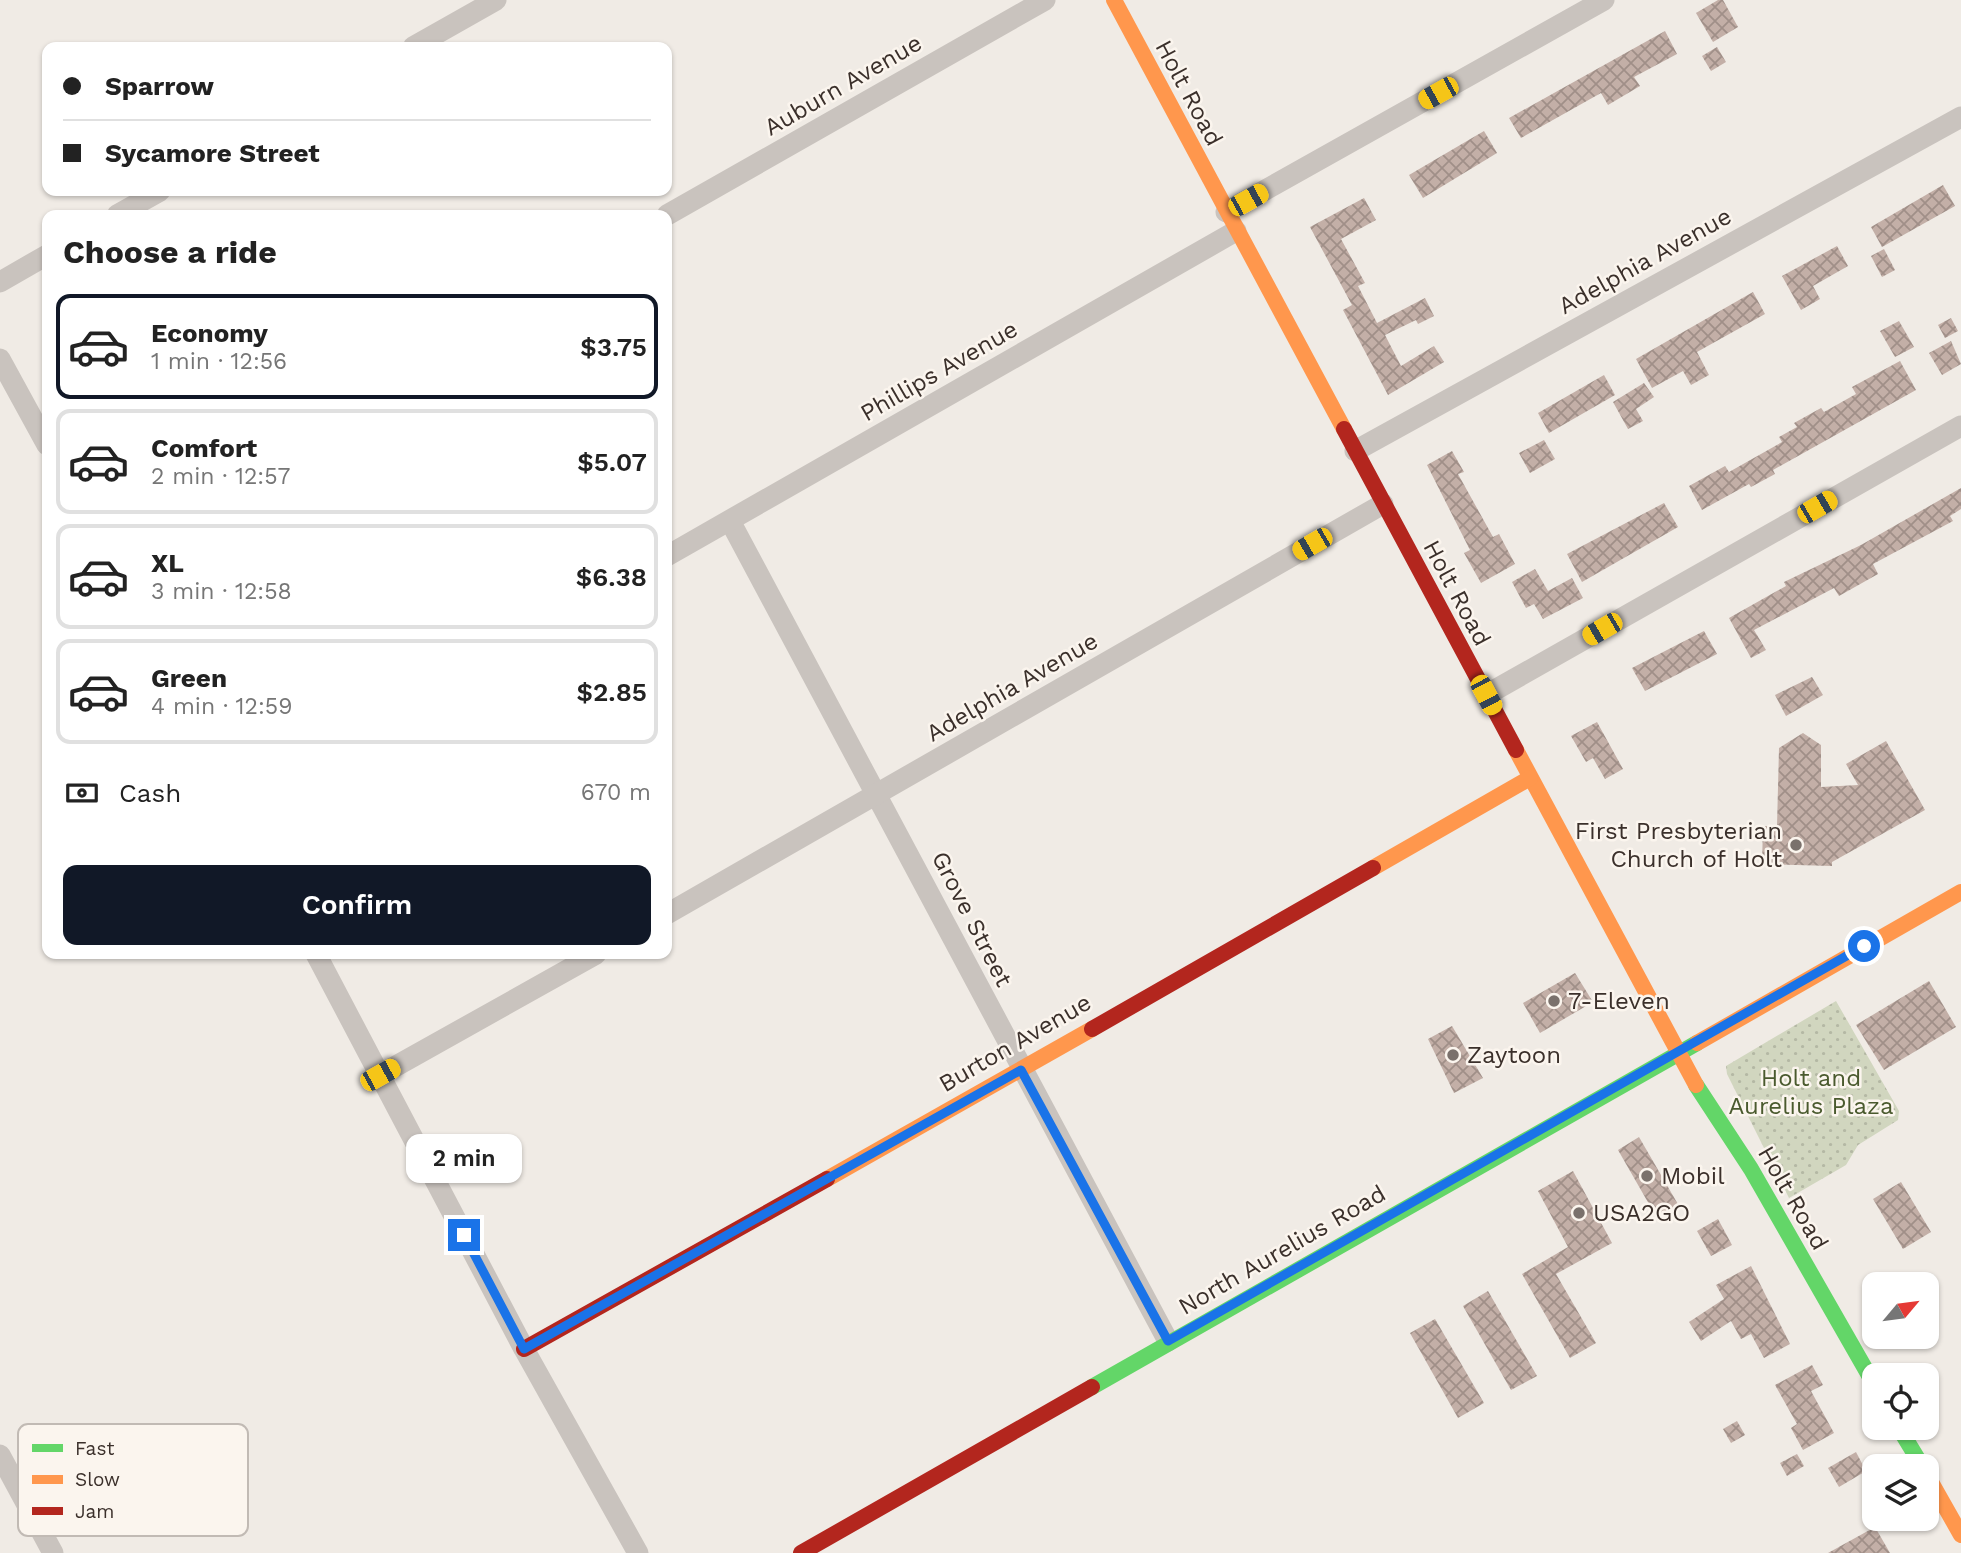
<!DOCTYPE html>
<meta charset="utf-8">
<style>
body{margin:0;font-family:"Work Sans",sans-serif;background:#f2f2f2;color:#222;height:100vh;display:flex;flex-direction:column;font-size:26px;white-space:nowrap}
*{box-sizing:border-box;margin:0}
p{font-size:23px;color:#767676}
.icon{flex:none;width:38px;height:38px;fill:none;stroke:currentColor;stroke-width:2;stroke-linecap:round;stroke-linejoin:round}
.map{position:relative;flex:1;overflow:hidden}
.side{position:absolute;left:42px;top:210px;width:630px;height:749px;display:flex;flex-direction:column;background:#fff;border-radius:14px;box-shadow:0 2px 5px #0004}
.side>*{flex:none}
.hud{position:absolute;left:42px;top:42px;width:630px;height:154px;border-radius:14px;box-shadow:0 2px 5px #0004;display:grid;align-content:center;height:154px;padding:0 21px;background:#fff}
.needle{width:46px;rotate:61deg}
.tools{position:absolute;left:1862px;top:1272px;display:grid;gap:14px}
.tools a{display:grid;place-items:center;width:77px;height:77px;border-radius:14px;background:#fff;box-shadow:0 2px 5px #0004;font-size:35px}
.end{position:absolute;width:32px;height:32px;margin:-16px;border:9px solid #1a73e8;background:#fff;box-shadow:0 0 0 4px #fff}
.from{border-radius:50%}
.bubble{position:absolute;height:49px;border-radius:14px;background:#fff;box-shadow:0 2px 5px #0004;font-size:23px;font-weight:600;line-height:49px;text-align:center}
.car{position:absolute;width:21px;height:42px;margin:-21px -10px;border-radius:9px;box-shadow:0 0 5px 2px #0007;background:linear-gradient(#f5c518 24%,#345 0 40%,#f5c518 0 76%,#345 0 86%,#f5c518 0)}
.hud b{display:flex;align-items:center;gap:24px;height:66px;font-size:26px}
.hud b+b{border-top:2px solid #e0e0e0}
.hud i{width:18px;height:18px;background:#222}
ul{padding:0;list-style:none}
li{display:flex;align-items:center;gap:21px;height:105px;margin:0 14px 10px;padding:0 7px;border:4px solid #e0e0e0;border-radius:14px}
li div{flex:1}
li b{display:block;font-size:26px}
li em{font-style:normal;font-weight:600}
li.active{border-color:#111827}
li>.icon{width:63px;height:63px;stroke-width:1.5}
h2{padding:0 21px;font-size:32px;line-height:84px}
.pay{display:flex;align-items:center;gap:18px;height:77px;padding:0 21px;font-size:26px}
.pay p{margin-inline-start:auto}
.primary-button{display:flex;gap:14px;margin-top:auto;padding:14px 21px}
.primary-button a{flex:1;height:80px;border-radius:14px;background:#111827;color:#fff;font-size:28px;font-weight:600;line-height:80px;text-align:center}
.map>svg:first-child{display:block}
.park{fill:url(#park-dots)}
.building{fill:url(#building-cross-hatch)}
.lines{fill:none;stroke-linecap:round;stroke-linejoin:round}
.street{stroke:#c9c3be;stroke-width:21}
.fast{stroke:#63d668;stroke-width:16}
.slow{stroke:#ff974d;stroke-width:16}
.jam{stroke:#b3261e;stroke-width:16}
.route{stroke:#1a73e8;stroke-width:9}
.poi-dot{fill:#7a716c;stroke:#fbf5ee;stroke-width:2.5}
.labels{text-anchor:middle;dominant-baseline:central;stroke-width:5;stroke-linejoin:round;paint-order:stroke}
.street-label{font-size:24px;fill:#3b302b;stroke:#fbf5ee}
.poi-label{font-size:24px;fill:#3b302b;stroke:#fbf5ee;text-anchor:start}
.park-label{font-size:24px;fill:#4a5a2e;stroke:#fbf5ee}
.key{fill:#fbf5ee;stroke:#c1bab4;stroke-width:2}
.key-label{font-size:19px;fill:#3b302b}
</style>
<div class="map">
<svg width="1961" height="1553" viewBox="0 0 1961 1553">
<defs>
<pattern id="park-dots" width="8" height="8" patternUnits="userSpaceOnUse" patternTransform="scale(1.75)"><rect width="8" height="8" fill="#d1d6bf"/><path d="M2 2h.1M6 6h.1" fill="none" stroke="#b4b8a4" stroke-width="1.8" stroke-linecap="round"/></pattern>
<pattern id="building-cross-hatch" width="8" height="8" patternUnits="userSpaceOnUse" patternTransform="scale(1.75)"><rect width="8" height="8" fill="#c3afa7"/><path d="M0 0l8 8M0 8l8-8" fill="none" stroke="#a08f88"/></pattern>
</defs>
<rect width="100%" height="100%" fill="#f0ebe5"/>
<path class="park" d="M1836,1001L1899,1111L1898,1120L1858,1145L1846,1165L1789,1198L1727,1074L1726,1066Z"/>
<g class="building">
<path d="M1718,0H1723L1738,27L1713,42L1696,13Z"/>
<path d="M1665,31L1677,54L1634,77L1640,86L1608,105L1601,93L1521,138L1509,118Z"/>
<path d="M1717,47L1726,62L1711,71L1702,56Z"/>
<path d="M1484,131L1497,153L1423,198L1409,175Z"/>
<path d="M1943,185L1955,206L1882,247L1871,227Z"/>
<path d="M1364,198L1376,220L1341,239L1365,283L1358,286L1377,323L1425,298L1434,316L1418,324L1416,320L1385,335L1401,366L1434,346L1444,362L1388,395L1343,310L1352,305L1310,227Z"/>
<path d="M1837,246L1848,266L1813,286L1820,299L1801,310L1782,276Z"/>
<path d="M1884,249L1895,270L1882,277L1871,256Z"/>
<path d="M1753,292L1765,314L1697,352L1709,375L1691,385L1683,371L1652,388L1636,359Z"/>
<path d="M1951,318L1958,331L1945,338L1938,325Z"/>
<path d="M1899,321L1914,347L1895,357L1880,331Z"/>
<path d="M1951,341L1961,364L1942,375L1929,353Z"/>
<path d="M1900,361L1916,390L1773,470L1775,474L1751,487L1749,484L1702,510L1689,486L1725,466L1729,472L1782,442L1779,437L1797,427L1794,423L1821,408L1824,412L1856,394L1852,387Z"/>
<path d="M1604,375L1615,395L1549,433L1538,413Z"/>
<path d="M1644,383L1654,397L1636,409L1643,421L1628,429L1613,402Z"/>
<path d="M1544,440L1555,459L1530,473L1519,453Z"/>
<path d="M1452,451L1464,472L1458,474L1493,537L1499,534L1515,564L1481,583L1464,553L1470,550L1427,465Z"/>
<path d="M1961,488V509L1950,516L1953,521L1873,564L1878,574L1839,596L1834,588L1754,630L1766,650L1751,658L1729,618L1786,586L1784,582L1861,545Z"/>
<path d="M1664,503L1678,527L1582,582L1567,554Z"/>
<path d="M1535,569L1548,591L1572,578L1583,598L1543,619L1534,604L1526,608L1512,582Z"/>
<path d="M1704,631L1717,654L1645,691L1632,668Z"/>
<path d="M1812,677L1823,695L1786,716L1775,695Z"/>
<path d="M1597,722L1623,769L1605,779L1593,758L1586,762L1571,736Z"/>
<path d="M1803,733L1821,745V787L1858,785L1846,764L1886,741L1925,810L1832,862V866L1762,864L1763,826H1777L1779,748Z"/>
<path d="M1575,973L1593,1002L1540,1033L1523,1003Z"/>
<path d="M1929,981L1956,1027L1884,1070L1856,1025Z"/>
<path d="M1452,1026L1483,1078L1454,1093L1428,1039Z"/>
<path d="M1639,1137L1679,1206L1657,1218L1618,1150Z"/>
<path d="M1573,1171L1612,1243L1556,1274L1596,1343L1570,1358L1522,1274L1568,1247L1538,1191Z"/>
<path d="M1901,1182L1931,1232L1903,1249L1873,1199Z"/>
<path d="M1718,1219L1732,1245L1711,1256L1697,1231Z"/>
<path d="M1751,1266L1790,1344L1764,1358L1751,1334L1741,1339L1731,1321L1701,1341L1689,1322L1724,1299L1716,1285Z"/>
<path d="M1488,1291L1537,1376L1511,1390L1463,1306Z"/>
<path d="M1435,1319L1484,1403L1458,1418L1410,1333Z"/>
<path d="M1812,1365L1823,1385L1811,1391L1834,1433L1803,1450L1791,1428L1797,1424L1775,1385Z"/>
<path d="M1737,1421L1745,1435L1731,1443L1723,1429Z"/>
<path d="M1856,1452L1866,1471L1839,1487L1828,1468Z"/>
<path d="M1797,1454L1804,1466L1787,1476L1780,1463Z"/>
<path d="M1875,1527L1890,1553H1828Z"/>
</g>
<g class="lines">
<g class="street">
<path d="M413,47L496,0"/>
<path d="M1226,212L1604,0"/>
<path d="M117,215L160,191"/>
<path d="M667,215L1045,0"/>
<path d="M0,282L47,255"/>
<path d="M0,359L47,445"/>
<path d="M1355,451L1961,117"/>
<path d="M730,521L1168,1341"/>
<path d="M667,556L1236,231"/>
<path d="M1486,695L1961,426"/>
<path d="M667,914L1383,504"/>
<path d="M316,954L524,1349L638,1553"/>
<path d="M380,1075L596,954"/>
<path d="M0,1455L53,1553"/>
</g>
<g class="fast">
<path d="M1696,1085L1751,1169L1874,1384"/>
<path d="M1092,1387L1697,1043"/>
<path d="M1899,1428L1922,1466"/>
</g>
<g class="slow">
<path d="M1114,0L1344,429"/>
<path d="M1516,750L1696,1085"/>
<path d="M1373,868L1530,778"/>
<path d="M1697,1043L1961,892"/>
<path d="M827,1179L1092,1029"/>
<path d="M1927,1475L1961,1535"/>
</g>
<g class="jam">
<path d="M1344,429L1516,750"/>
<path d="M1092,1029L1373,868"/>
<path d="M524,1349L827,1179"/>
<path d="M801,1553L1092,1387"/>
</g>
</g>
<g class="lines">
<path class="route" d="M464,1235L524,1349L1021,1070L1168,1341L1864,946"/>
</g>
<g class="poi-dot">
<circle cx="1796" cy="845" r="7"/>
<circle cx="1554" cy="1001" r="7"/>
<circle cx="1453" cy="1055" r="7"/>
<circle cx="1647" cy="1176" r="7"/>
<circle cx="1579" cy="1213" r="7"/>
</g>
<g class="labels">
<g class="street-label">
<text transform="translate(843 85) rotate(-30)">Auburn Avenue</text>
<text transform="translate(1189 93) rotate(62)">Holt Road</text>
<text transform="translate(1645 261) rotate(-29)">Adelphia Avenue</text>
<text transform="translate(939 371) rotate(-30)">Phillips Avenue</text>
<text transform="translate(1457 593) rotate(62)">Holt Road</text>
<text transform="translate(1012 687) rotate(-30)">Adelphia Avenue</text>
<text transform="translate(972 919) rotate(63)">Grove Street</text>
<text transform="translate(1015 1043) rotate(-30)">Burton Avenue</text>
<text transform="translate(1793 1198) rotate(60)">Holt Road</text>
<text transform="translate(1282 1250) rotate(-30)">North Aurelius Road</text>
</g>
<g class="poi-label">
<text x="1782" y="831" text-anchor="end">First Presbyterian<tspan x="1782" dy="28">Church of Holt</tspan></text>
<text x="1568" y="1001">7-Eleven</text>
<text x="1467" y="1055">Zaytoon</text>
<text x="1661" y="1176">Mobil</text>
<text x="1593" y="1213">USA2GO</text>
</g>
<g class="park-label">
<text x="1811" y="1078">Holt and<tspan x="1811" dy="28">Aurelius Plaza</tspan></text>
</g>
</g>
<rect x="18" y="1424" width="230" height="112" rx="10" class="key"/>
<rect x="32" y="1444" width="31" height="8" fill="#63d668"/>
<rect x="32" y="1475" width="31" height="9" fill="#ff974d"/>
<rect x="32" y="1507" width="31" height="8" fill="#b3261e"/>
<g class="key-label">
<text x="75" y="1455">Fast</text>
<text x="75" y="1486">Slow</text>
<text x="75" y="1518">Jam</text>
</g>
</svg>
<div class="tools">
<a><svg class="needle" viewBox="-14 -14 28 28"><path d="M0-13l5 13h-10z" fill="#e53935"/><path d="M0 13l5-13h-10z" fill="#767676"/></svg></a>
<a><svg class="icon" aria-label="locate" viewBox="0 0 24 24"><circle cx="12" cy="12" r="6"/><path d="M12 2v4M12 18v4M2 12h4M18 12h4"/></svg></a>
<a><svg class="icon" aria-label="layers" viewBox="0 0 24 24"><path d="M12 4l9 5-9 5-9-5zM3 14l9 5 9-5"/></svg></a>
</div>
<i class="end from" style="left:1864px;top:946px"></i>
<i class="end" style="left:464px;top:1235px"></i>
<div class="bubble" style="left:406px;top:1134px;width:116px">2 min</div>
<i class="car" style="left:1438px;top:93px;rotate:241deg"></i>
<i class="car" style="left:1248px;top:200px;rotate:61deg"></i>
<i class="car" style="left:1817px;top:507px;rotate:60deg"></i>
<i class="car" style="left:1312px;top:544px;rotate:240deg"></i>
<i class="car" style="left:1602px;top:629px;rotate:240deg"></i>
<i class="car" style="left:1486px;top:695px;rotate:152deg"></i>
<i class="car" style="left:380px;top:1075px;rotate:61deg"></i>
<div class="hud">
<b><i class="from"></i>Sparrow</b>
<b><i></i>Sycamore Street</b>
</div>
<section class="side">
<h2>Choose a ride</h2>
<ul>
<li class="active"><svg class="icon" aria-label="car" viewBox="0 0 24 24"><path d="M5 17H2v-5l4-1 3-4h7l3 4 3 1v5h-3M9 17h6M6 11h13"/><circle cx="7" cy="17" r="2"/><circle cx="17" cy="17" r="2"/></svg><div><b>Economy</b><p>1 min · 12:56</p></div><em>$3.75</em></li>
<li><svg class="icon" aria-label="car" viewBox="0 0 24 24"><path d="M5 17H2v-5l4-1 3-4h7l3 4 3 1v5h-3M9 17h6M6 11h13"/><circle cx="7" cy="17" r="2"/><circle cx="17" cy="17" r="2"/></svg><div><b>Comfort</b><p>2 min · 12:57</p></div><em>$5.07</em></li>
<li><svg class="icon" aria-label="car" viewBox="0 0 24 24"><path d="M5 17H2v-5l4-1 3-4h7l3 4 3 1v5h-3M9 17h6M6 11h13"/><circle cx="7" cy="17" r="2"/><circle cx="17" cy="17" r="2"/></svg><div><b>XL</b><p>3 min · 12:58</p></div><em>$6.38</em></li>
<li><svg class="icon" aria-label="car" viewBox="0 0 24 24"><path d="M5 17H2v-5l4-1 3-4h7l3 4 3 1v5h-3M9 17h6M6 11h13"/><circle cx="7" cy="17" r="2"/><circle cx="17" cy="17" r="2"/></svg><div><b>Green</b><p>4 min · 12:59</p></div><em>$2.85</em></li>
</ul>
<div class="pay"><svg class="icon" aria-label="cash" viewBox="0 0 24 24"><path d="M3 7h18v10H3z"/><circle cx="12" cy="12" r="2"/></svg>Cash<p>670 m</p></div>
<div class="primary-button"><a>Confirm</a></div>
</section>
</div>
